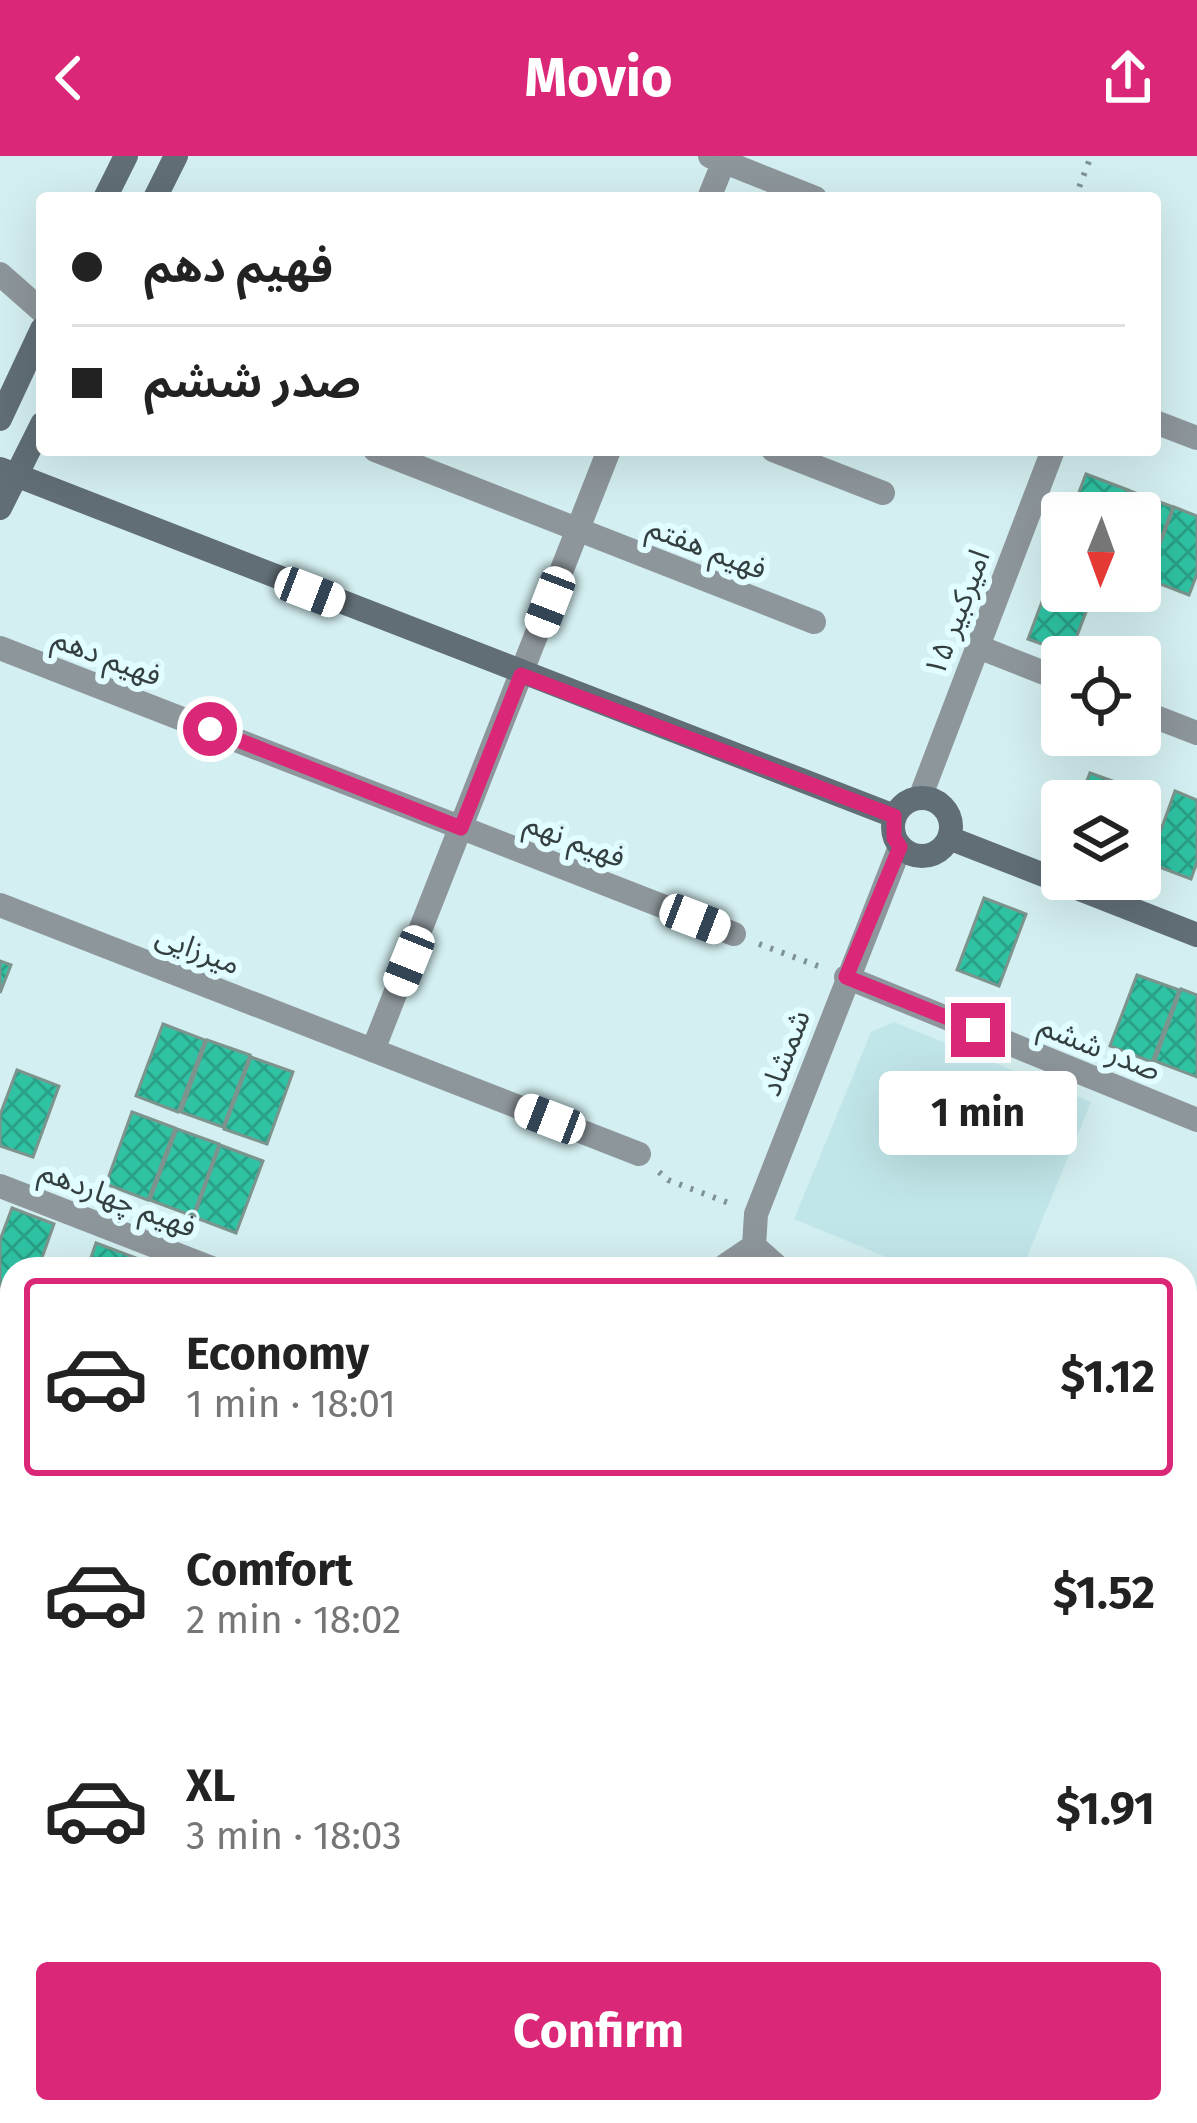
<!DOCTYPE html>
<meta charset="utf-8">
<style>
body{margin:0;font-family:"Fira Sans","Noto Sans Arabic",sans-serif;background:#f6f6f6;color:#222;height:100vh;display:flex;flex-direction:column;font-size:45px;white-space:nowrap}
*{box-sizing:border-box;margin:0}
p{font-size:39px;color:#767676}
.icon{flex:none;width:66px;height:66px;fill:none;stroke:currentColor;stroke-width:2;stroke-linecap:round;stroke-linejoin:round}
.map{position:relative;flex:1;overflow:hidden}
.details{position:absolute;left:0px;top:1101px;width:1197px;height:867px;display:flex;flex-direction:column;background:#fff;border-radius:36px 36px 0 0;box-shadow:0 12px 48px #0002}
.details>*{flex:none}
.guide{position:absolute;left:36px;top:36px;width:1125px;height:264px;border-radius:12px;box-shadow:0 12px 48px #0002;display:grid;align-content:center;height:264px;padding:0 36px;background:#fff}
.needle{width:78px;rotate:181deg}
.tools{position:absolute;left:1041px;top:336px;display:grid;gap:24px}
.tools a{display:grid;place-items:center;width:120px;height:120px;border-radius:12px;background:#fff;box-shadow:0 12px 48px #0002;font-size:60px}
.end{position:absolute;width:54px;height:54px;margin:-27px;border:15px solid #db2777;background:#fff;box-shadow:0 0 0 6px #fff}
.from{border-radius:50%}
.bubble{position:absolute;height:84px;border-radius:12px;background:#fff;box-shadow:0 12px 48px #0002;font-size:39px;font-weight:700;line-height:84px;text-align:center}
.car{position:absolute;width:36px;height:72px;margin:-36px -18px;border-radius:15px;box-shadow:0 0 9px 3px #0007;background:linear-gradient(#fff 24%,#345 0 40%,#fff 0 76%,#345 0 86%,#fff 0)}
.guide b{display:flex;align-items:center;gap:42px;height:114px;font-size:45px}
.guide b+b{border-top:3px solid #e0e0e0}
.guide i{width:30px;height:30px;background:#222}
ul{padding:21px 0 0;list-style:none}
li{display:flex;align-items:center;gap:36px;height:198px;margin:0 24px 18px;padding:0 12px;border:6px solid transparent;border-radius:12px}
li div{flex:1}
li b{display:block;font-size:45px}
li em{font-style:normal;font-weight:700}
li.selected{border-color:#db2777}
li>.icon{width:108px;height:108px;stroke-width:1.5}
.cta{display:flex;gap:24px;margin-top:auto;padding:24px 36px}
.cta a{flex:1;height:138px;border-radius:12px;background:#db2777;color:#fff;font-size:48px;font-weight:700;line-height:138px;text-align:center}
header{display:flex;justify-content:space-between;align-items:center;height:156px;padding:0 36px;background:#db2777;color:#fff;font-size:54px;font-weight:700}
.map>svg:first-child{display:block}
.built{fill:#c1e6e9}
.forest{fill:url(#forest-crowns)}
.building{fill:url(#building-cross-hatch);stroke:#7c948d;stroke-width:3}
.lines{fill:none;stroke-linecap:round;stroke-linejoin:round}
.path{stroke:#7f9293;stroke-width:6;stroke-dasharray:3 9;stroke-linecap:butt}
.street{stroke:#8d969b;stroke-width:24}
.secondary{stroke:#616e75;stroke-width:24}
.highway{stroke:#283b44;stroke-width:36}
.route{stroke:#db2777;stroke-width:15}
.labels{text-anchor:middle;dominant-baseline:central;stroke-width:12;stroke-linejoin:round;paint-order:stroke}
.street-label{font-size:30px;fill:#343f40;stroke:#e1fdff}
</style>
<header><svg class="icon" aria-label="back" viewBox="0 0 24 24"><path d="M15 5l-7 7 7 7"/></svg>Movio<svg class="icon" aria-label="share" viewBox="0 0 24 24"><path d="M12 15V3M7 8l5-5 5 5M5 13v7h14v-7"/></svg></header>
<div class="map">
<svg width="1197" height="1967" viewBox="0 0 1197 1967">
<defs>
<pattern id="forest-crowns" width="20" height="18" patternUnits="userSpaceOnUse" patternTransform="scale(3)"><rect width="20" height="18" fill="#ace9b1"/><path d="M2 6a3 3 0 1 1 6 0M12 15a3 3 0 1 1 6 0" fill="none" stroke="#95c999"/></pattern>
<pattern id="building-cross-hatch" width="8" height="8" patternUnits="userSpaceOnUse" patternTransform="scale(3)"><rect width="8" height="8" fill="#2fc3a4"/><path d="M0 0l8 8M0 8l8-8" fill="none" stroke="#29a087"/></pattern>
</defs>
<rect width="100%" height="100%" fill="#d4eff1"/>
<path class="built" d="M894,866L1091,946L1022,1113H915L794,1063L871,876Z"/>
<g class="forest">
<path d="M0,1300L12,1307V1549L0,1539Z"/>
<path d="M1185,1949L1197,1956V1967H433L424,1956H1185Z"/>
</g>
<g class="building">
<path d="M1086,318L1128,334L1120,357H1071Z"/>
<path d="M1130,335L1173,351L1146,423L1140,420V357H1122Z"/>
<path d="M1174,351L1197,360V418L1189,439L1147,423Z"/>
<path d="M1055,411L1062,414V435H1094L1070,498L1028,483Z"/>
<path d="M1090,617L1132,632L1128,645H1079Z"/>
<path d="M1175,635L1197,644V706L1191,723L1149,707Z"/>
<path d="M984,742L1026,758L999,830L957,814Z"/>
<path d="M0,805L11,809L0,837Z"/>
<path d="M1137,819L1179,834L1152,906L1110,890Z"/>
<path d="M1181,833L1197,839V921L1155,905Z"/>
<path d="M163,868L205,884L178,956L136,940Z"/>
<path d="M207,884L250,899L223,971L181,956Z"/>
<path d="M251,901L293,916L267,988L224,973Z"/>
<path d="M17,914L59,930L33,1001L0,990V959Z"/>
<path d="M132,956L175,972L148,1044L106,1028Z"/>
<path d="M177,973L219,988L193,1060L150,1044Z"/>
<path d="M220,989L263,1005L236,1077L194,1061Z"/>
<path d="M12,1052L54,1068L38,1113H12V1134L0,1130V1084Z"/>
<path d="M96,1087L139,1103L135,1113H87Z"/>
<path d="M1188,1569L1197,1572V1653L1185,1649Z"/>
</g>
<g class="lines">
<g class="path">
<path d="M1075,42L1091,0"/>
<path d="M759,788L826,813"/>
<path d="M659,1016L668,1024L734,1049"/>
<path d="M133,1967L139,1956"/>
</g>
<g class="street">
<path d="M710,0L815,42"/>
<path d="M709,42L726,0"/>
<path d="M0,118L42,155"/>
<path d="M1155,266L1197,282"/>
<path d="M375,294L814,466"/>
<path d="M773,294L883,337"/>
<path d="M976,490L1062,524"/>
<path d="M0,492L734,778"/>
<path d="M1140,555L1197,577"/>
<path d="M920,642L1053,294"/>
<path d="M0,749L639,998"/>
<path d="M846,821L1197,964"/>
<path d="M373,894L609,294"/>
<path d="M0,1030L214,1113"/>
<path d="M754,1090L780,1113"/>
<path d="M720,1113L754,1090L756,1058L900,691"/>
<path d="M1185,1274L1197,1278"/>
<path d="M1185,1364L1197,1333"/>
<path d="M1185,1533L1197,1538"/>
<path d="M1185,1768L1197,1773"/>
</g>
<g class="secondary">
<path d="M105,42L126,0"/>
<path d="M155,42L176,0"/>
<path d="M0,263L42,173"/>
<path d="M0,313L894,660"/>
<path d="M0,352L42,268"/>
<circle cx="922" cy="671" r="29"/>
<path d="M949,682L1197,779"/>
<path d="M0,1251L12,1258"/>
<path d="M1185,1884L1197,1890"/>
</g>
<g class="highway">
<path d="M0,1586L12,1596"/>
<path d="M0,1929L12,1936"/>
<path d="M48,1956L67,1967"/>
<path d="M374,1956L383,1967"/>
</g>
</g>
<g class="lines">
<path class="route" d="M210,573L461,672L521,519L894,660V682L900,691L846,821L978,874"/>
</g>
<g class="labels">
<g class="street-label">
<text transform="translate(707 392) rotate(21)">فهیم هفتم</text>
<text transform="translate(957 457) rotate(-69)">امیرکبیر ۱۵</text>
<text transform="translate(107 501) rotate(21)">فهیم دهم</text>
<text transform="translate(575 684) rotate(21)">فهیم نهم</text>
<text transform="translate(198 794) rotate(21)">میرزایی</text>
<text transform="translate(1100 892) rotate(22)">صدر ششم</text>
<text transform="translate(785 897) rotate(-69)">شمشاد</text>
<text transform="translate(118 1043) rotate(21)">فهیم چهاردهم</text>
</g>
</g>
</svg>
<div class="tools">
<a><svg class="needle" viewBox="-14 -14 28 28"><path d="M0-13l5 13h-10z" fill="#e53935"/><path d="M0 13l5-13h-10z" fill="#767676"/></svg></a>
<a><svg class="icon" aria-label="locate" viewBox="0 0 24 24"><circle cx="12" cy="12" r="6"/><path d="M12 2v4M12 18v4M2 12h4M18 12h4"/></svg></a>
<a><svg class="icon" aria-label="layers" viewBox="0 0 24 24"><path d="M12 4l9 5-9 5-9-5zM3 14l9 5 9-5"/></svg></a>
</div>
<i class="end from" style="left:210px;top:573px"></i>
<i class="end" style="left:978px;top:874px"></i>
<div class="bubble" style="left:879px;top:915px;width:198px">1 min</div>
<i class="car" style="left:310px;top:436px;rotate:111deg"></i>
<i class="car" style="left:550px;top:446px;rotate:201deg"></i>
<i class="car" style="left:695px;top:763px;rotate:111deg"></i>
<i class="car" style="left:409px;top:805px;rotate:202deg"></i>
<i class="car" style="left:550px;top:963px;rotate:291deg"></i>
<div class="guide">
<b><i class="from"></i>فهیم دهم</b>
<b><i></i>صدر ششم</b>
</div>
<section class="details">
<ul>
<li class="selected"><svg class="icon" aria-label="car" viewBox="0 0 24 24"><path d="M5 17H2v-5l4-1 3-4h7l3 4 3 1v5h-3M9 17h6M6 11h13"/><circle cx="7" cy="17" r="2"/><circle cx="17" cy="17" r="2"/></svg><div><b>Economy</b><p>1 min · 18:01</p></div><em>$1.12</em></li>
<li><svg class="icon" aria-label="car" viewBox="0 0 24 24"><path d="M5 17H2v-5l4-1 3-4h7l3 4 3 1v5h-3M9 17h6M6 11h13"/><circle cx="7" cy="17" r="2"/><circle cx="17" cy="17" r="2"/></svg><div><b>Comfort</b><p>2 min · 18:02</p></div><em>$1.52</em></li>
<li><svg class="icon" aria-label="car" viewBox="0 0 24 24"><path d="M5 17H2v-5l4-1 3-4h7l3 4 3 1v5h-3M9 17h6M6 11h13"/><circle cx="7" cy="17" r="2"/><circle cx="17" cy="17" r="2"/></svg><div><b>XL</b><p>3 min · 18:03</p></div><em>$1.91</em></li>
</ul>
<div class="cta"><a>Confirm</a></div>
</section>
</div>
